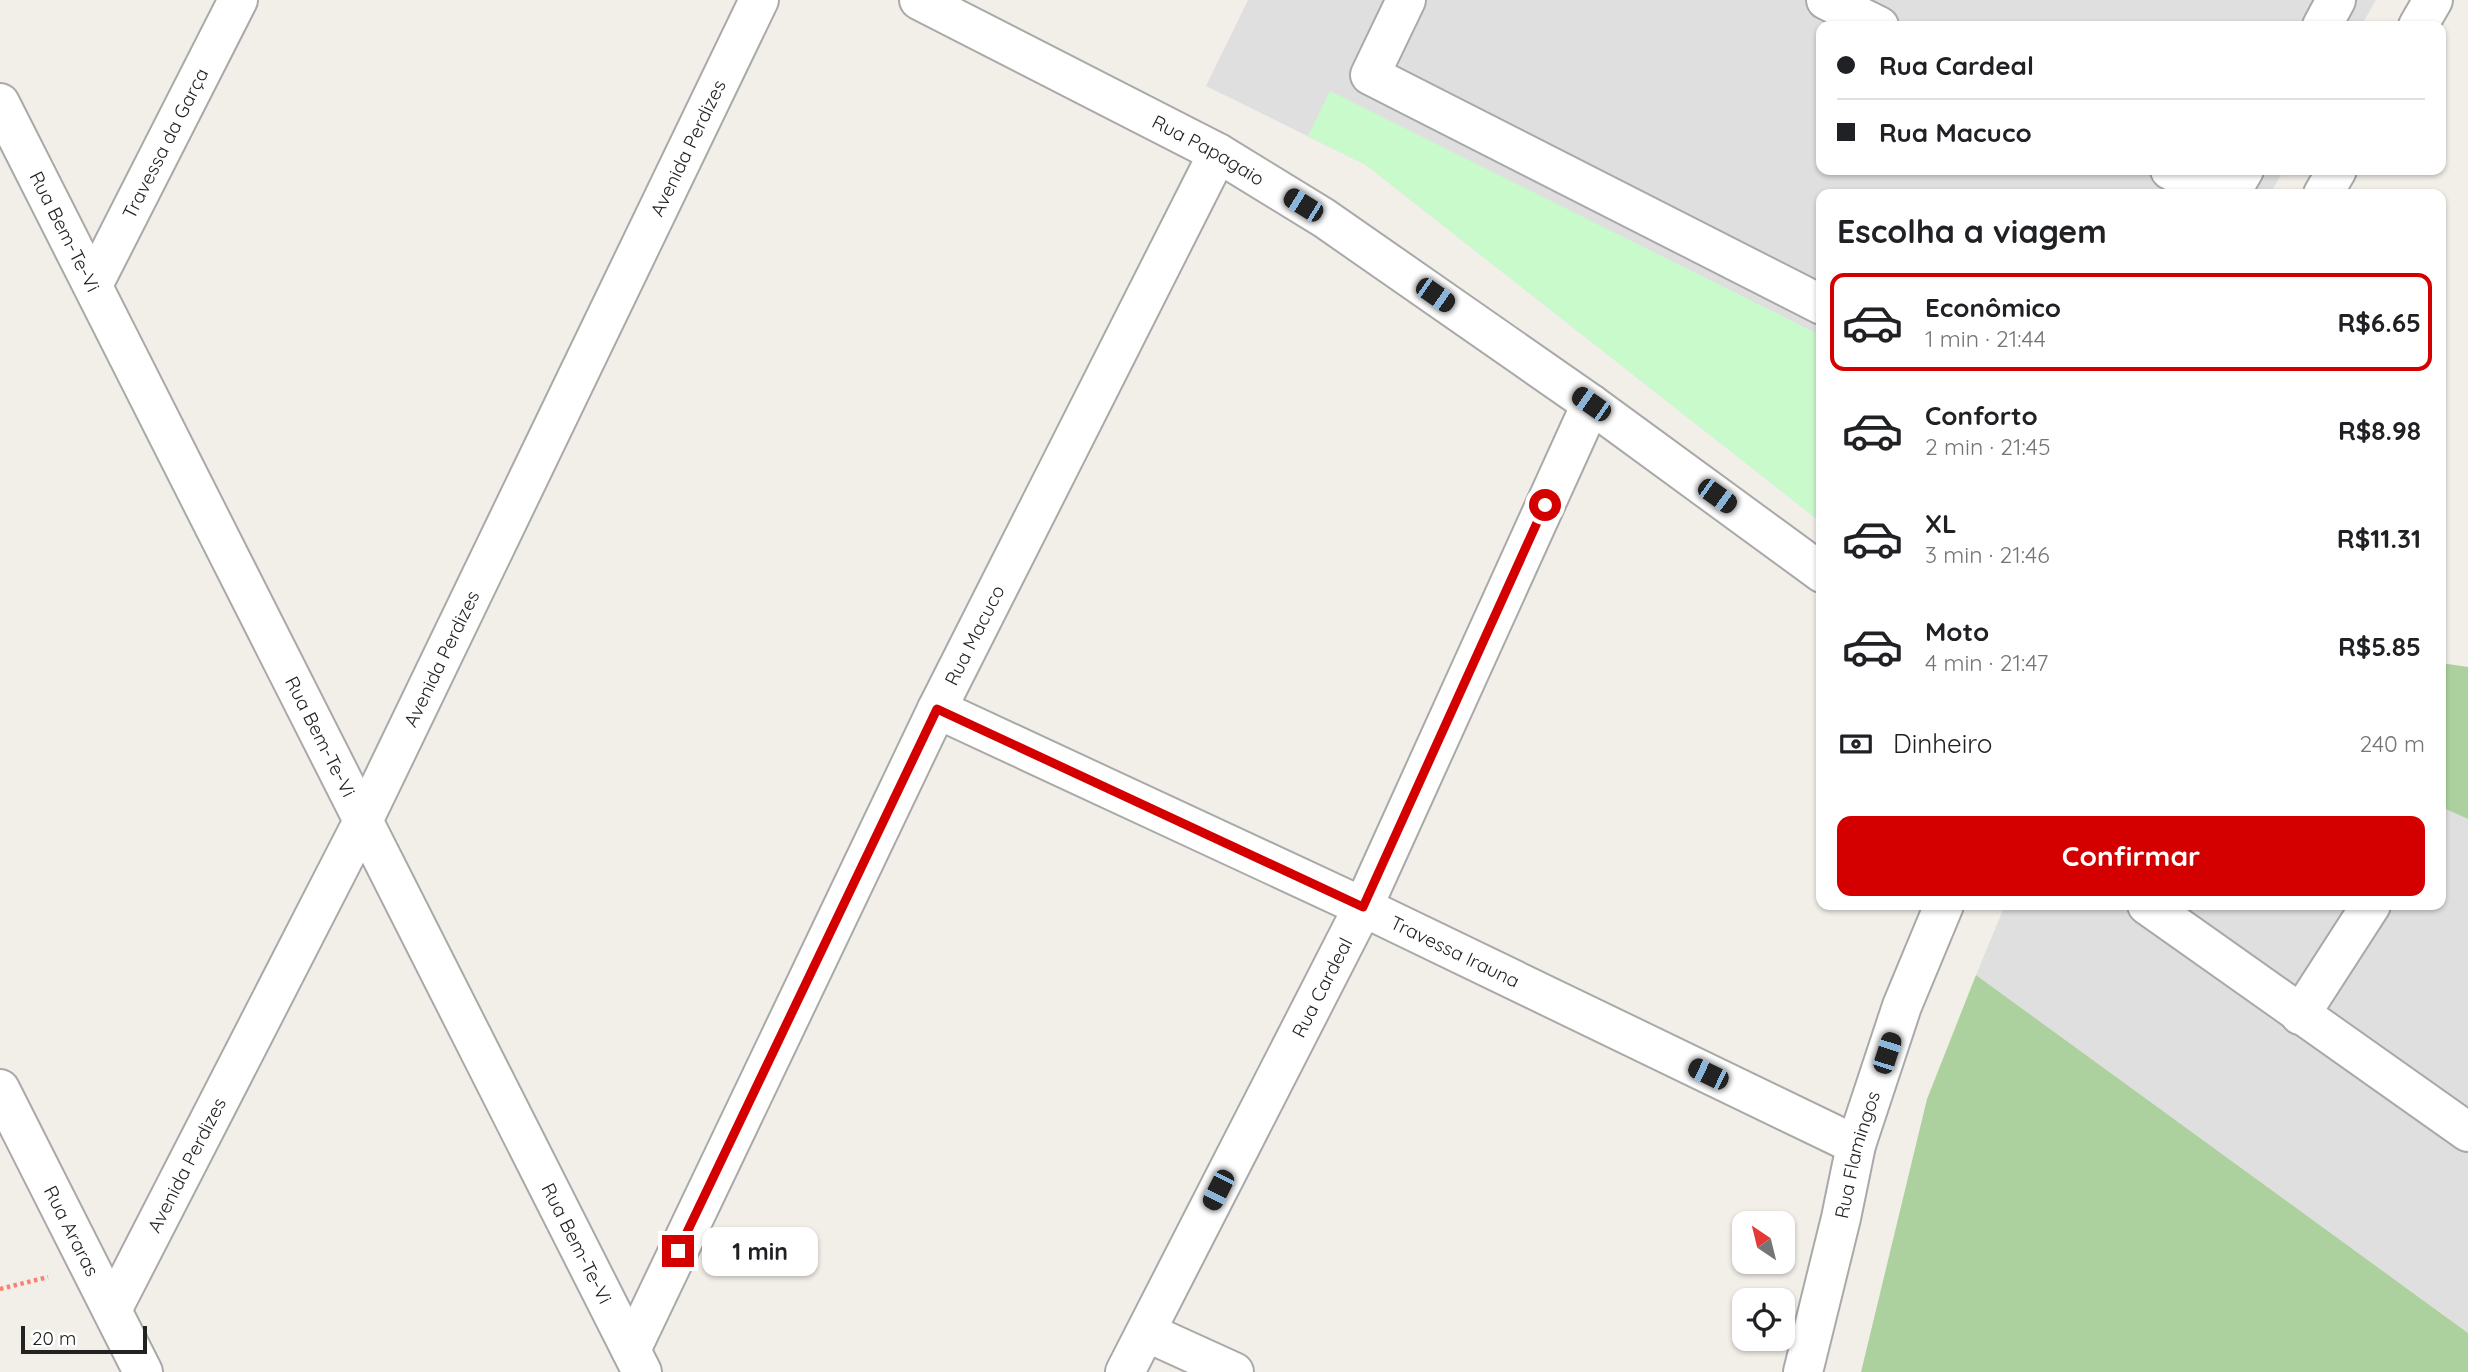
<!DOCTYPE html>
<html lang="pt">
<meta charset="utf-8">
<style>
body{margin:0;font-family:Quicksand,sans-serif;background:#f2f2f2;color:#202124;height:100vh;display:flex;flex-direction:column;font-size:26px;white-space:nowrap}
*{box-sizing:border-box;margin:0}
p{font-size:23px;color:#757577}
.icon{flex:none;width:38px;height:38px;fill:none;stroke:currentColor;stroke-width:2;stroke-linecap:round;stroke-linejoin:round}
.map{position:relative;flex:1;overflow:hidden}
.panel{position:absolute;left:1816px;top:189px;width:630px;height:721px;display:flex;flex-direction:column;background:#fff;border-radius:14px;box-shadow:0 2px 5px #0004}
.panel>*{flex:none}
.hud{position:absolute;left:1816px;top:21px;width:630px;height:154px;border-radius:14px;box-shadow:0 2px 5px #0004;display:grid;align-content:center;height:154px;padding:0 21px;background:#fff}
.needle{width:46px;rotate:325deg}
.tools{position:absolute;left:1732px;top:1211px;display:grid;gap:14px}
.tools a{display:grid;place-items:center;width:63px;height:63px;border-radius:14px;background:#fff;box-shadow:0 2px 5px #0004;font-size:35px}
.scale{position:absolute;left:21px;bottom:18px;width:126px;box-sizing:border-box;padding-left:7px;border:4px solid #222;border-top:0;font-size:19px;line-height:24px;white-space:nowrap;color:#222;-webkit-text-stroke:5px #fff;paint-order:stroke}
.end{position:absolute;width:32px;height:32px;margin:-16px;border:9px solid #d40000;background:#fff;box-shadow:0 0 0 4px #fff}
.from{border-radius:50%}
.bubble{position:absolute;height:49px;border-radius:14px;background:#fff;box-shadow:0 2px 5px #0004;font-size:23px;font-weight:700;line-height:49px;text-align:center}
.car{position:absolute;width:21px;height:42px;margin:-21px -10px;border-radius:9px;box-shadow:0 0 5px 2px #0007;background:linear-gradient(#222 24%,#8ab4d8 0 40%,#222 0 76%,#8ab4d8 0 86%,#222 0)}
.hud b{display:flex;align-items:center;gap:24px;height:66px;font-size:26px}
.hud b+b{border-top:2px solid #e0e0e0}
.hud i{width:18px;height:18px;background:#202124}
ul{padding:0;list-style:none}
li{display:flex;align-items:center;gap:21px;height:98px;margin:0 14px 10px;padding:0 7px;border:4px solid transparent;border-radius:14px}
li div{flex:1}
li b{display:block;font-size:26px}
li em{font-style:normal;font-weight:700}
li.selected{border-color:#d40000}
li>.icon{width:63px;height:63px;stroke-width:1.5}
h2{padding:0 21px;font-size:32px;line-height:84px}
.pay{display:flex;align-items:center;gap:18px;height:77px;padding:0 21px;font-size:26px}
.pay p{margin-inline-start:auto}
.button{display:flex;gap:14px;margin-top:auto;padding:14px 21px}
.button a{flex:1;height:80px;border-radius:14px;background:#d40000;color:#fff;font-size:28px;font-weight:700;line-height:80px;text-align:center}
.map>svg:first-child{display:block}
.residential{fill:#e0dfdf}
.forest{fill:#add19e}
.park{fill:#c8facc}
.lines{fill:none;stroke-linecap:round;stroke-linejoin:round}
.minor-casing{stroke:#a9a9a9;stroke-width:42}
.path{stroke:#fa8072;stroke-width:4.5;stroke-dasharray:3.5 3.5;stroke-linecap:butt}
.minor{stroke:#fff;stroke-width:38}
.route{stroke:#d40000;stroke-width:9}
.labels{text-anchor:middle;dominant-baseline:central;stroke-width:6;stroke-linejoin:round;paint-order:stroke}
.street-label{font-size:19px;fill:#222;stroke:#fff}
</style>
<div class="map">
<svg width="2468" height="1372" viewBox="0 0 2468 1372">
<rect width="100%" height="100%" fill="#f2efe9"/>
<g class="residential">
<path d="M1248,0H2376L2361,26H1822V170H2284L2270,194H1822V523L1366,165L1206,86Z"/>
<path d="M2441,807L2468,819V1333L1976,975L2005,905H2441Z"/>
</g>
<g class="forest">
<path d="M2441,663L2468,667V819L2441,807Z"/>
<path d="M1976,975L2468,1333V1372H1861L1927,1099Z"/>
</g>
<path class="park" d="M1330,91L1822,336V523L1366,165L1308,136Z"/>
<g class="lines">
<g class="minor-casing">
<g id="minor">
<path id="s1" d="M919,0L1218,153L1324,218L1591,404L1822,573"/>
<path d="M1406,0L1370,75L1822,305"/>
<path d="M1826,0L1879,26"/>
<path d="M2322,26L2336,0"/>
<path d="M2418,26L2433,0"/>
<path id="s2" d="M0,103L642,1372"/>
<path d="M2170,170L2219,194"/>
<path d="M2230,194L2244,170"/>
<path d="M2323,194L2337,170"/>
<path id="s3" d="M93,285L238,0"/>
<path id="s4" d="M937,709L1363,907L1856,1145"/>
<path d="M2147,905L2468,1132"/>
<path d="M2300,1015L2371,905"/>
<path id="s5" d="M0,1089L143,1372"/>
<path id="s6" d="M112,1310L364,819L759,0"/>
<path d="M1146,1332L1234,1372"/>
<path id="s7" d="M631,1350L937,709L1218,153"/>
<path id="s8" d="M1125,1372L1363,907L1591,404"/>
<path id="s9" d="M1803,1372L1841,1218L1856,1145L1902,1006L1944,905"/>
</g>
</g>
<path class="path" d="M0,1289L48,1277"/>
<use href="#minor" class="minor"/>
</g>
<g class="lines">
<path class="route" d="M678,1251L937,709L1363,907L1545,505"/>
</g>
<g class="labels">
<g class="street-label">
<text stroke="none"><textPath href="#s3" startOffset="159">Travessa da Garça</textPath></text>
<text stroke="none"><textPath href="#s6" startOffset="1297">Avenida Perdizes</textPath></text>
<text stroke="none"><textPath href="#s1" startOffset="326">Rua Papagaio</textPath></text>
<text stroke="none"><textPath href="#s2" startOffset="144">Rua Bem-Te-Vi</textPath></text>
<text stroke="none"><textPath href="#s7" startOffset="793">Rua Macuco</textPath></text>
<text stroke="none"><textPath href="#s6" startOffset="730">Avenida Perdizes</textPath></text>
<text stroke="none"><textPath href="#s2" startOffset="710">Rua Bem-Te-Vi</textPath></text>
<text stroke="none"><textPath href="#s4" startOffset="572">Travessa Irauna</textPath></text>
<text stroke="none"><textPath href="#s8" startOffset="432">Rua Cardeal</textPath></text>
<text stroke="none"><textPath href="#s9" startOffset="224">Rua Flamingos</textPath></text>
<text stroke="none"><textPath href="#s6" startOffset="163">Avenida Perdizes</textPath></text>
<text stroke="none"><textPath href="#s5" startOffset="159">Rua Araras</textPath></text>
<text stroke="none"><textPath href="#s2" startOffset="1278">Rua Bem-Te-Vi</textPath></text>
</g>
</g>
</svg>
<div class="tools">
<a><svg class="needle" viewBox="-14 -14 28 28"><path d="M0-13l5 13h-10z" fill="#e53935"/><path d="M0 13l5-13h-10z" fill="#757577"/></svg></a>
<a><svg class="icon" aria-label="locate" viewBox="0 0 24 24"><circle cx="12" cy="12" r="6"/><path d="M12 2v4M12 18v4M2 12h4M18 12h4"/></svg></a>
</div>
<div class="scale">20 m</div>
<i class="end from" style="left:1545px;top:505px"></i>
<i class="end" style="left:678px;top:1251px"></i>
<div class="bubble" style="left:702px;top:1227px;width:116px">1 min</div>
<i class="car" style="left:1303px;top:205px;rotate:302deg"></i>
<i class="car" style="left:1435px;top:295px;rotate:125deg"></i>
<i class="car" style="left:1591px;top:404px;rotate:305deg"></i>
<i class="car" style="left:1717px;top:496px;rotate:126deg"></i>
<i class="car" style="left:1887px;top:1053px;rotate:18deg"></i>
<i class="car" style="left:1708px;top:1074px;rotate:296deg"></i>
<i class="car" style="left:1218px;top:1190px;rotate:207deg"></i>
<div class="hud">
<b><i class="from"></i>Rua Cardeal</b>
<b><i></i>Rua Macuco</b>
</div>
<section class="panel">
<h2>Escolha a viagem</h2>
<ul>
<li class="selected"><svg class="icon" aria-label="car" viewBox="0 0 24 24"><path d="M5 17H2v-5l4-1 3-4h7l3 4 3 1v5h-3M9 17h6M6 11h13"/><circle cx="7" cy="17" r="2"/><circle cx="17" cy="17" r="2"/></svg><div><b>Econômico</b><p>1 min · 21:44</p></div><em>R$6.65</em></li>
<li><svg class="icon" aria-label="car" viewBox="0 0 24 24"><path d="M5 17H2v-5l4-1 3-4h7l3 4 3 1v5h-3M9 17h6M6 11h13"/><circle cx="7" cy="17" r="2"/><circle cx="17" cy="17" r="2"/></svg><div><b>Conforto</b><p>2 min · 21:45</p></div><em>R$8.98</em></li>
<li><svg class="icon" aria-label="car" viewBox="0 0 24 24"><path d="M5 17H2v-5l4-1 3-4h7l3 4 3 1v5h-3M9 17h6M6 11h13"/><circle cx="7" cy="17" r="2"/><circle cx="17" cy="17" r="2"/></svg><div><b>XL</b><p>3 min · 21:46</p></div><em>R$11.31</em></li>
<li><svg class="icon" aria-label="car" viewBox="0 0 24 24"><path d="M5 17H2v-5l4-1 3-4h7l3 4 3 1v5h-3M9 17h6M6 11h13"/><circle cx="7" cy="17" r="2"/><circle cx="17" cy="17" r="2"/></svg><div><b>Moto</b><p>4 min · 21:47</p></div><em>R$5.85</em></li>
</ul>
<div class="pay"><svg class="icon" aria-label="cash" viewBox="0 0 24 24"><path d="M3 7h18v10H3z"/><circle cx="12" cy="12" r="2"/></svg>Dinheiro<p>240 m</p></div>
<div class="button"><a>Confirmar</a></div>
</section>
</div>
